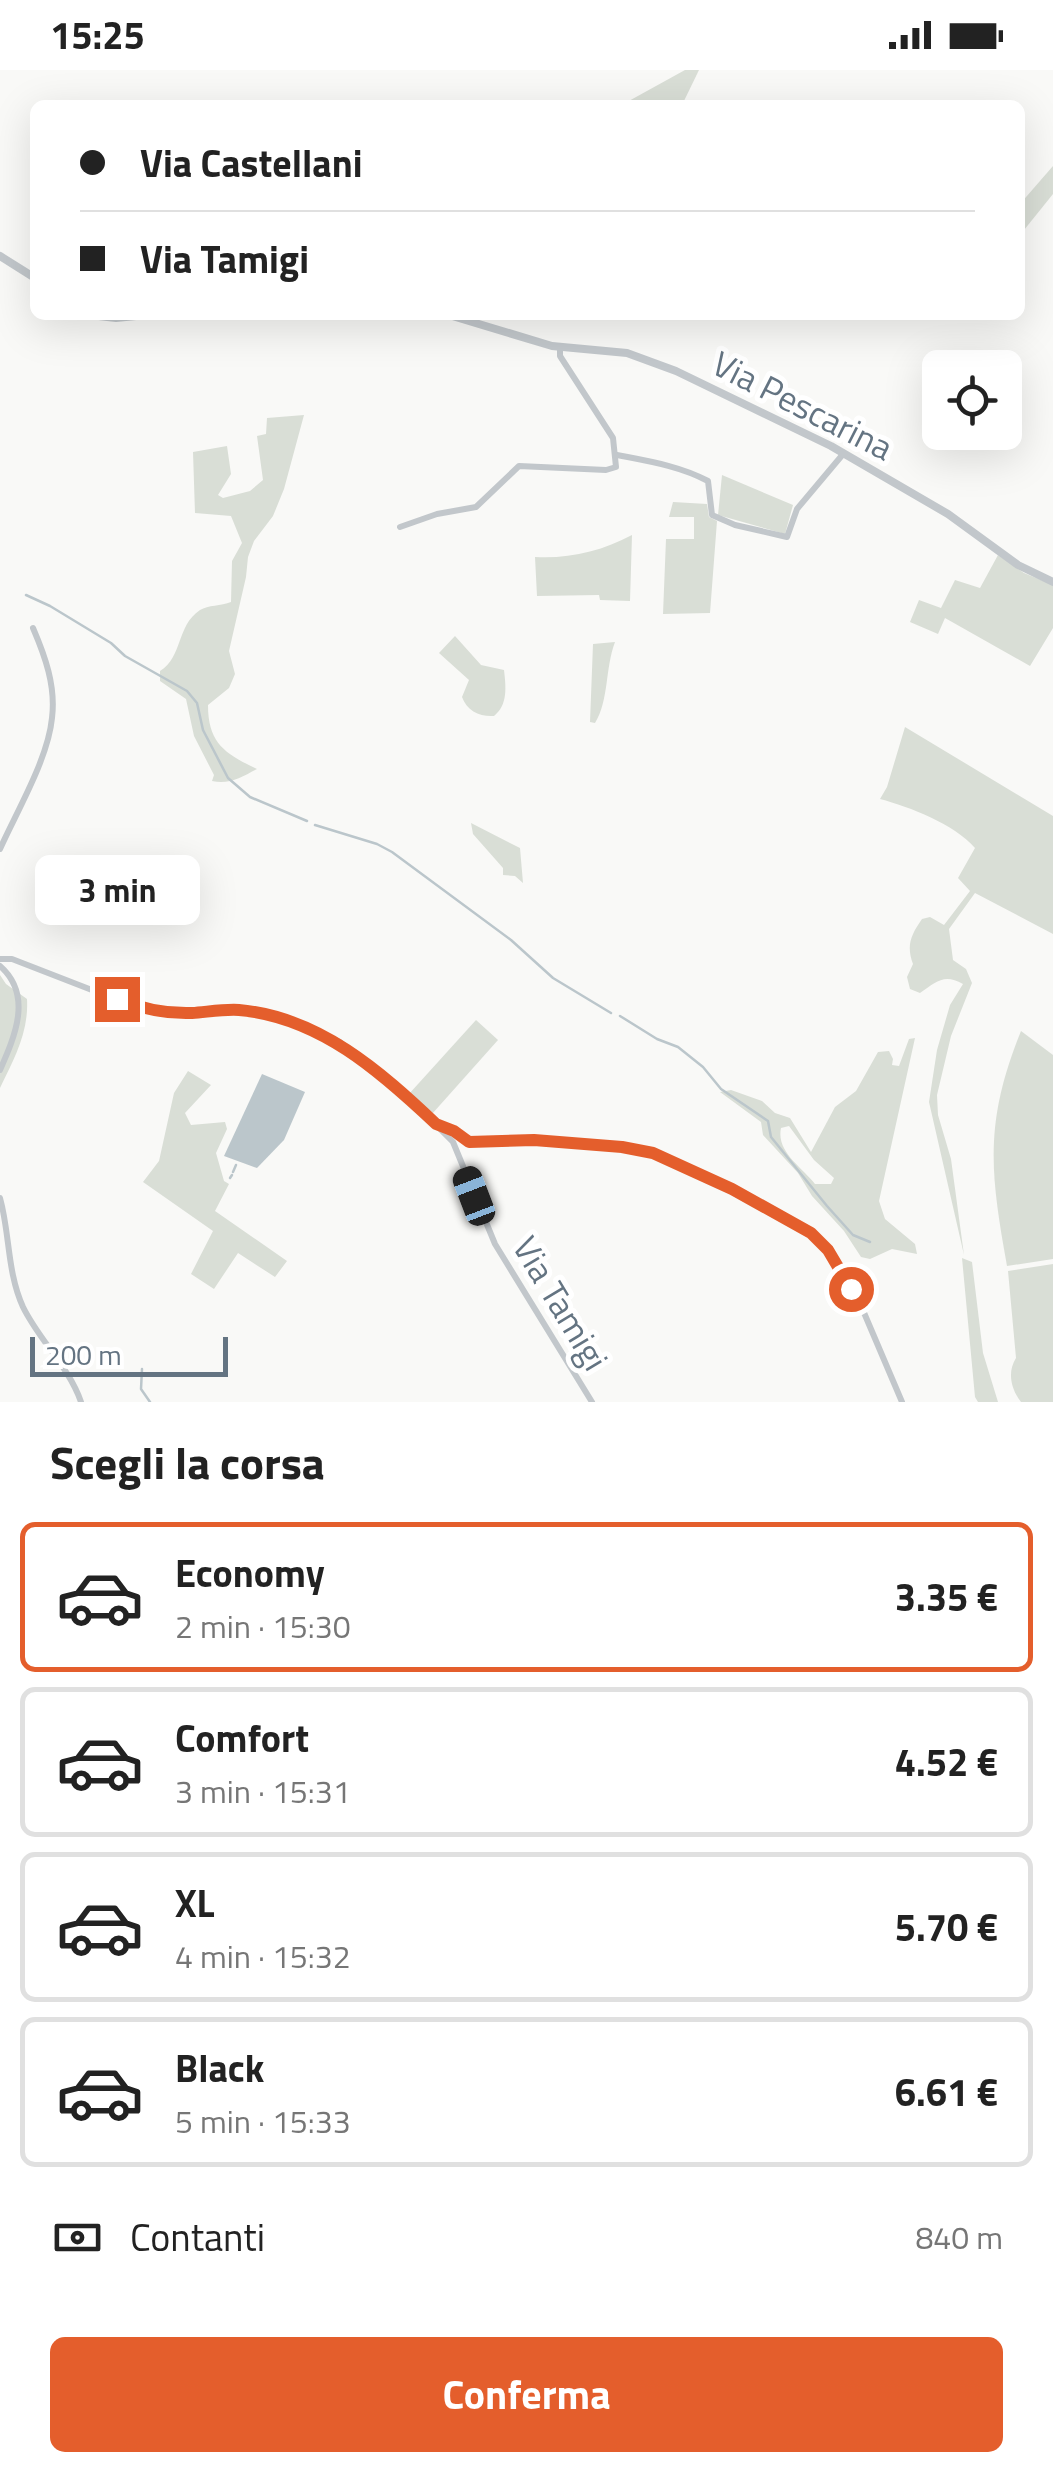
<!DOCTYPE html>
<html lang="it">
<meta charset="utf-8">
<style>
body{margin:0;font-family:"Titillium Web",sans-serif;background:#f2f2f2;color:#222;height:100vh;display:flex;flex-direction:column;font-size:38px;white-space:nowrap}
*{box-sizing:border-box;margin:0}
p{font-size:32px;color:#767676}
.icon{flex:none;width:55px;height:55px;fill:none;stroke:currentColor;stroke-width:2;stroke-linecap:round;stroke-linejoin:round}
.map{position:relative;height:1332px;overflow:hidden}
.details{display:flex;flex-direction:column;background:#fff;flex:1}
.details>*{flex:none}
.top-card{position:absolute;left:30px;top:30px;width:995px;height:220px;border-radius:15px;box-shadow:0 10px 40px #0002;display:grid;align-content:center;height:220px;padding:0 50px;background:#fff}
.fabs{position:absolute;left:922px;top:280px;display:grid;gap:20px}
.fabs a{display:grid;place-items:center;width:100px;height:100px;border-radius:15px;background:#fff;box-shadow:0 10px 40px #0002;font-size:50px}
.scale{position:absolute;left:30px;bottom:25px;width:198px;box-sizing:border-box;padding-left:10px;border:5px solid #647482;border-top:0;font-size:28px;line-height:35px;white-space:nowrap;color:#647482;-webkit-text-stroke:8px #fff;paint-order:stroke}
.end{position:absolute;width:45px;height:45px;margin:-22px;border:12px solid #e45e2c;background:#fff;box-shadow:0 0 0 5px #fff}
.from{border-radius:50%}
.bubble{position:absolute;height:70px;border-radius:15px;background:#fff;box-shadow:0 10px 40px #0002;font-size:32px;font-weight:700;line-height:70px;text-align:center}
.car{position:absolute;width:30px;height:60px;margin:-30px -15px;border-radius:12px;box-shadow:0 0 8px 2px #0007;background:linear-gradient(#222 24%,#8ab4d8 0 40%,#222 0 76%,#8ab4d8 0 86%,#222 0)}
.top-card b{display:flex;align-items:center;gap:35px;height:95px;font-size:38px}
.top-card b+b{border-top:2px solid #e0e0e0}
.top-card i{width:25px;height:25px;background:#222}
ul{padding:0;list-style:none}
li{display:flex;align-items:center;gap:30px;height:150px;margin:0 20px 15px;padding:0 30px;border:5px solid #e0e0e0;border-radius:15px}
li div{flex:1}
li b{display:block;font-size:38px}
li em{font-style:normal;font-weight:700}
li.on{border-color:#e45e2c}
li>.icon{width:90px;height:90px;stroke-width:1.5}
h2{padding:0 50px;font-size:45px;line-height:120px}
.pay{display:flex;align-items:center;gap:25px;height:110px;padding:0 50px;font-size:38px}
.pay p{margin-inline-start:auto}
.action{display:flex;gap:20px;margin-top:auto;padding:20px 50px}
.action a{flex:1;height:115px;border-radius:15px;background:#e45e2c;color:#fff;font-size:40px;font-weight:700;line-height:115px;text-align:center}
.status{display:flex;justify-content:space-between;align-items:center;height:70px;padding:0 50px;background:#fff;direction:ltr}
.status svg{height:28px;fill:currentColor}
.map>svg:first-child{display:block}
.green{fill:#d9ded6;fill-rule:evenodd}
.water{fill:#bbc6cb}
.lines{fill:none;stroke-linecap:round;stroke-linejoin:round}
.stream{stroke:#bbc6cb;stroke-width:2.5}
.minor{stroke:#c2c7cb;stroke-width:6}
.tertiary{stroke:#c2c7cb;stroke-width:8}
.route{stroke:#e45e2c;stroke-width:12}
.labels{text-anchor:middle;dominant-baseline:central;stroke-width:10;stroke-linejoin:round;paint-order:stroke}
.street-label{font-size:35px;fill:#647482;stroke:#fff}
</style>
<div class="status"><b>15:25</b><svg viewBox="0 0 49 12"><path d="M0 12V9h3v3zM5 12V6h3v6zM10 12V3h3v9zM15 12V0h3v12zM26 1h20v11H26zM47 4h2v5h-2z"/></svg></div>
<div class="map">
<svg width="1053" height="1332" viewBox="0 0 1053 1332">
<rect width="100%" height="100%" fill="#f9f9f7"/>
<g class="green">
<path d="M685,0H699L682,35H629L627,32Z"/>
<path d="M1053,96V124L1020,165V134Z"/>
<path d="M304,345L284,419L273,446L254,471L248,487L246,507L229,581L235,604L229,618L208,635C208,674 226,684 257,699C242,707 229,715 212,711L214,705L194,666L186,629L160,611V601C183,587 176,556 200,540C208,535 221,536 231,532L232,491L242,473L231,446L195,443L193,382L227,376L231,404L218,425L223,428L250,421L263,410L257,366L266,364L267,348Z"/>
<path d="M722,405L793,435L785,464L718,445Z"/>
<path d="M673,432L707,434L709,447L717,451L710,543L663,544L666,469H694V447H669Z"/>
<path d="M632,465L630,531L600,530L599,525L537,526L535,487C569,489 602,481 632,465Z"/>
<path d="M998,485L1024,503L1053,515V558L1030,596L945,548L938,564L910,552L919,530L941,538L955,510L980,518Z"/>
<path d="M455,566L481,595L504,600C506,617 508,635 494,646C480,647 467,641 462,627L469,610L439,583Z"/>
<path d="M615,572C605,598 609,630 595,653L590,652L593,574Z"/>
<path d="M905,657L1053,746V864L975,823L949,859L953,890L966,899L972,913L951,966L937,1025L938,1045L951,1089L964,1185L929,1032L937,980L950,935L963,914C944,903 936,912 920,923L910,919L907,907L913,894C906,875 911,865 922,849L930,847L944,855L970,821L958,808L975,778C954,754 910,737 880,729L887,717Z"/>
<path d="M471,753L520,778L523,813L515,806L503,805V798L473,764Z"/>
<path d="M0,905L6,914L27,929C29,962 14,989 0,1018Z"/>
<path d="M476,950L498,970L432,1044L409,1024Z"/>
<path d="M1021,961L1053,985V1189L1007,1196C990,1101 984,1053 1021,961Z"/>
<path d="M915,968L879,1131L885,1149L915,1174L917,1184L892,1179L870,1189L861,1187L844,1161L812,1126L798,1103L763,1065L761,1052L720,1022L731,1020L762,1031L775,1043L790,1048L811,1082L835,1037L856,1021L878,982L889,981L893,989L892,995L899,996L909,969ZM789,1056L814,1090L834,1108L831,1114H815C802,1097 776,1082 781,1058Z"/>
<path d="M188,1001L211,1015L185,1043L191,1055L225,1052L227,1059L216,1083L224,1111L229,1114L215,1141L287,1191L275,1207L238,1183L214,1219L191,1204L213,1161L143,1112L159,1091L174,1023Z"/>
<path d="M962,1188L972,1192L983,1283L998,1332H978L975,1327Z"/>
<path d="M1053,1194V1332H1021C1011,1319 1007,1302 1016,1288L1008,1201Z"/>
</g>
<path class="water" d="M262,1004L305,1022L284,1070L257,1098L224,1086Z"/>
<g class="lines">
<g class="stream">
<path d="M26,525L50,536L111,573L125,586L187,621L197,633L203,660L228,708L250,727L307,751"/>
<path d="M315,755L377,774L392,782L511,870L553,908L611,943"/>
<path d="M620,946L657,969L678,977L703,997L721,1019L768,1051L771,1067L827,1136L853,1165L870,1172"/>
<path d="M233,1102L236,1095"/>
<path d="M230,1108L232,1105"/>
<path d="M142,1299L141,1319L150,1332"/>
</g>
<g class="minor">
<path d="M617,385C648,391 680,396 708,411L712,445L735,455L787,467L797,439L844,383"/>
<path d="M400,457L437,444L476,437L519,396L606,400L616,397L613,368L560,286V277"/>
<path d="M0,779C17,741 48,689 52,648C56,616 45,586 33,558"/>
<path d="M0,889H12L146,941L188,943L238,940L289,951L340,972L433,1052L453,1072L495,1174L592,1332"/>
<path d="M0,896C33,925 15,966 0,1000"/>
<path d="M440,1056L469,1071H534L622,1077L653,1083L732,1119L811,1163L840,1199L862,1238L902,1332"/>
<path d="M0,1128C10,1164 7,1202 23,1237C39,1270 69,1297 81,1332"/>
</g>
<g class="tertiary">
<path d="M0,186L35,208"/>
<path d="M90,245L116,248L146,245"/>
<path d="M449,245L552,276L627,283L676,301L831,376L948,444L1018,495L1053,512"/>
</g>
</g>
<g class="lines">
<path class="route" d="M117,929C142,939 165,944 192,943C207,942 224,939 239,940C319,947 380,1001 436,1054L454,1061L469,1072L534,1070L622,1077L653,1083L732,1119L811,1163L828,1180L851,1219"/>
</g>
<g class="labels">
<g class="street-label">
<text transform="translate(803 335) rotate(27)">Via Pescarina</text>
<text transform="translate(561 1233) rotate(59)">Via Tamigi</text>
</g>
</g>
</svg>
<div class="fabs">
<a><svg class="icon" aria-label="locate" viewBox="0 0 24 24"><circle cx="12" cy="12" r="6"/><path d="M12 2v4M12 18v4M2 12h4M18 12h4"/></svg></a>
</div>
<div class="scale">200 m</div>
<i class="end from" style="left:851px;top:1219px"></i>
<i class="end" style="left:117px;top:929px"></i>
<div class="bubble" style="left:35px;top:785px;width:165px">3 min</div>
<i class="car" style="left:474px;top:1126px;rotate:339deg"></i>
<div class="top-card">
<b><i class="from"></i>Via Castellani</b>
<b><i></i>Via Tamigi</b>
</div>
</div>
<section class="details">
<h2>Scegli la corsa</h2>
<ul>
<li class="on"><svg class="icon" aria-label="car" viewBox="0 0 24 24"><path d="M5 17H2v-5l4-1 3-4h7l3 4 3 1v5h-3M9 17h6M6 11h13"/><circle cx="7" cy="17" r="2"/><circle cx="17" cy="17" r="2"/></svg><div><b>Economy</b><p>2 min · 15:30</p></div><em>3.35 €</em></li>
<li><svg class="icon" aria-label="car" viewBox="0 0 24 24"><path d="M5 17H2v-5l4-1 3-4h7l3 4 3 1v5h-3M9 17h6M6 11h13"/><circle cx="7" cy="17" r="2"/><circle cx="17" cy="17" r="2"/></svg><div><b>Comfort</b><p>3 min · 15:31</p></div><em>4.52 €</em></li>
<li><svg class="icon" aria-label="car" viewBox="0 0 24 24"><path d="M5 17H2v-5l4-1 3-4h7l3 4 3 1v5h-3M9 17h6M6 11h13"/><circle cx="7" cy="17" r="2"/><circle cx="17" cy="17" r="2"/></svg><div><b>XL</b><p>4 min · 15:32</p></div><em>5.70 €</em></li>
<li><svg class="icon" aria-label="car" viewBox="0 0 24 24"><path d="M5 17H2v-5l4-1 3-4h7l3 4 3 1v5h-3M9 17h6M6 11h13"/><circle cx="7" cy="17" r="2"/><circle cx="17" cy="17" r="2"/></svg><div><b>Black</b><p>5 min · 15:33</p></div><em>6.61 €</em></li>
</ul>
<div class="pay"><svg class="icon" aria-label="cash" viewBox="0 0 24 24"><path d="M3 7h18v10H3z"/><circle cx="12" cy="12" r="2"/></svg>Contanti<p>840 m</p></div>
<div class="action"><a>Conferma</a></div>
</section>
